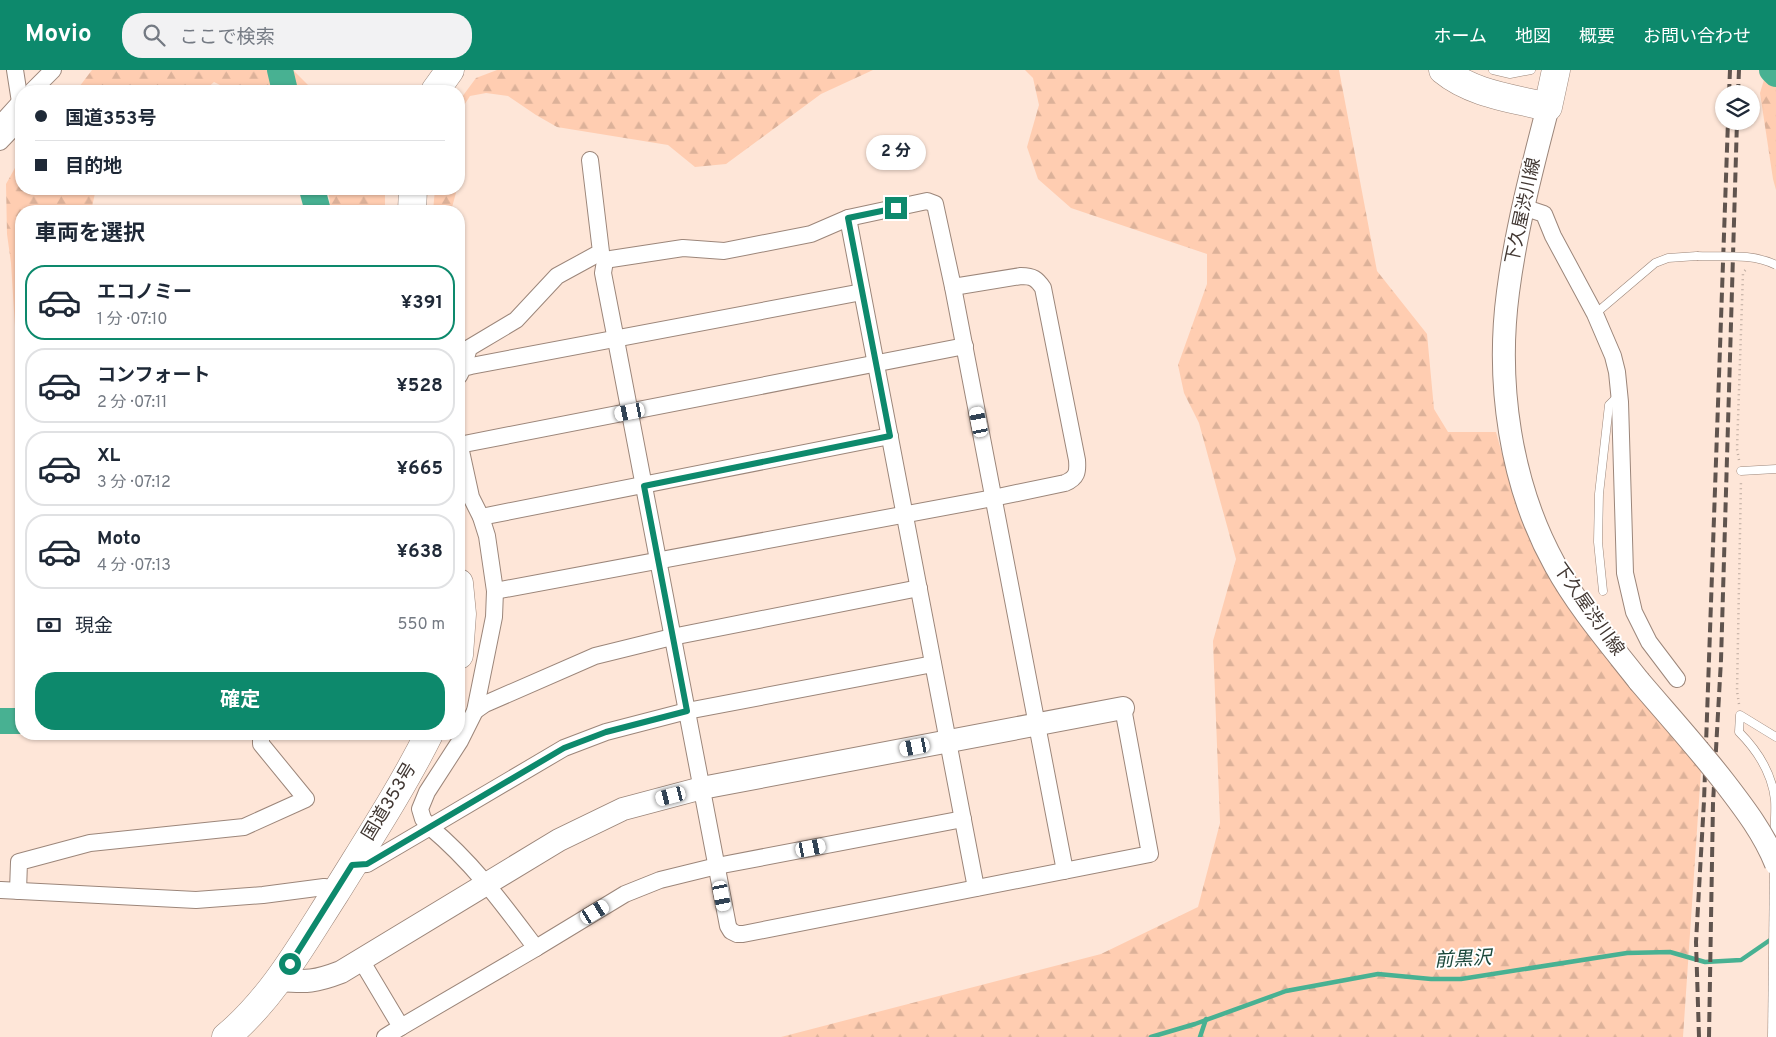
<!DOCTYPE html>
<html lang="ja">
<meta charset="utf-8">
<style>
body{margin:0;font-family:Overpass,"Noto Sans JP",sans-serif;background:#f2f2f3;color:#1f2937;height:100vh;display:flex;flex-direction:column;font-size:19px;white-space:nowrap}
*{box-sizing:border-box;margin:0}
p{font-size:16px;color:#747a83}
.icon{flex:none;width:28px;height:28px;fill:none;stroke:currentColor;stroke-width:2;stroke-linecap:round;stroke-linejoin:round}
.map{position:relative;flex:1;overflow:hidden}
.details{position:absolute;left:15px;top:135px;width:450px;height:535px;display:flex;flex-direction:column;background:#fff;border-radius:20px;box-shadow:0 1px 4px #0004}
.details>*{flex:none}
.guide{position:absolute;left:15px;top:15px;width:450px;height:110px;border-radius:20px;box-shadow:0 1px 4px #0004;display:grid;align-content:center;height:110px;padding:0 20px;background:#fff}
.fabs{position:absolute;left:1715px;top:15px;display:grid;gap:10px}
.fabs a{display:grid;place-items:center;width:45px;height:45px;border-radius:50%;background:#fff;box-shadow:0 1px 4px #0004;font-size:25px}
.end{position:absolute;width:22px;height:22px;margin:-11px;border:6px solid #0d896c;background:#fff;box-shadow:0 0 0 2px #fff}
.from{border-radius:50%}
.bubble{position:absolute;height:35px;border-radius:18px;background:#fff;box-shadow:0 1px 4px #0004;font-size:16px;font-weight:700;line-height:35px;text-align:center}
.car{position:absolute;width:15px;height:30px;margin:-15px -8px;border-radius:6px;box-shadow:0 0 4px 1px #0007;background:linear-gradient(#fff 24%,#345 0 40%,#fff 0 76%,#345 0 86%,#fff 0)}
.guide b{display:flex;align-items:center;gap:18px;height:48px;font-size:19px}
.guide b+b{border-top:1px solid #e0e1e3}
.guide i{width:12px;height:12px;background:#1f2937}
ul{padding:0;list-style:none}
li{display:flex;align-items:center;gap:15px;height:75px;margin:0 10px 8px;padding:0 10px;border:2px solid #e0e1e3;border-radius:20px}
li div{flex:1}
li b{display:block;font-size:19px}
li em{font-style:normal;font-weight:700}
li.current{border-color:#0d896c}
li>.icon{width:45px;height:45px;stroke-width:1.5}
h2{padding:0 20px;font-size:22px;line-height:60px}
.pay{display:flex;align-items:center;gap:12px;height:55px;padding:0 20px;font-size:19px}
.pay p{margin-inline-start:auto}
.button{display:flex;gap:10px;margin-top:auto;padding:10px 20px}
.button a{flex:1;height:58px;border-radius:20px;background:#0d896c;color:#fff;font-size:20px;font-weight:700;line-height:58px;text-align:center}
header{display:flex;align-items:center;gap:30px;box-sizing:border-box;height:70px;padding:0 25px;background:#0d896c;color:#fff}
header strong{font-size:24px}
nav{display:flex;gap:28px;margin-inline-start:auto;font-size:18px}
.search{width:350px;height:45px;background:#f2f2f3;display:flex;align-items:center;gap:12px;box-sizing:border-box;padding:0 18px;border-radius:20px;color:#747a83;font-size:19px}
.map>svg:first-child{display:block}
.forest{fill:url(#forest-firs)}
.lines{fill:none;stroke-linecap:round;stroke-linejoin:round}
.stream{stroke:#48b192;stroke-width:4.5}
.river{stroke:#48b192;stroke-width:26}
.lane-casing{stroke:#9c867a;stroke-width:9}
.street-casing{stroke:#9c867a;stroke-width:18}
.secondary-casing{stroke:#9c867a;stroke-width:24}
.highway-casing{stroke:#9c867a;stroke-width:29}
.path{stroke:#bdaa9f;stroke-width:2.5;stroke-dasharray:1 4;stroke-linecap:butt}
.lane{stroke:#fff;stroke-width:8}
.street{stroke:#fff;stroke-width:16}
.secondary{stroke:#fff;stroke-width:22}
.highway{stroke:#fff;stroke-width:28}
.rail{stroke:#60544e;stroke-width:4;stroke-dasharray:10 5;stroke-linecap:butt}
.lane-bridge-casing{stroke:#9c867a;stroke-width:9;stroke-linecap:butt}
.secondary-bridge-casing{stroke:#9c867a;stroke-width:24;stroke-linecap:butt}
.lane-bridge{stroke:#fff;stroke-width:8}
.secondary-bridge{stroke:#fff;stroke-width:22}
.route{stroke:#0d896c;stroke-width:6}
.labels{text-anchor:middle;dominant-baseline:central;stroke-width:4;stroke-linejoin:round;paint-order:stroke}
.street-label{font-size:18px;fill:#413732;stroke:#fff}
.water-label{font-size:19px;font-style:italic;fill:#1a473a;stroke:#fff}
</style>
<header>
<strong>Movio</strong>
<div class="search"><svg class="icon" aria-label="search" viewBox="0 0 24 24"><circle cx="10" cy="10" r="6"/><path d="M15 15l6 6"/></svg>ここで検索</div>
<nav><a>ホーム</a><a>地図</a><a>概要</a><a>お問い合わせ</a></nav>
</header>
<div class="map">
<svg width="1776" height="967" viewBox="0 0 1776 967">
<defs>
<pattern id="forest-firs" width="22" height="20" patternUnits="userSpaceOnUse" patternTransform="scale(1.25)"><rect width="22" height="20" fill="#ffcdb1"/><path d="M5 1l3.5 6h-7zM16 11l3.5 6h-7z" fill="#dcb199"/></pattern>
</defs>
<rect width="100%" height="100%" fill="#fee6d8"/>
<g class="forest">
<path d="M92,0H293L314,21H232L214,12L204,21H76Z"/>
<path d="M497,0H873L821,24L726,94L695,97L668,75L557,57L536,45L508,26L486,23L470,26L459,43V31L476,8Z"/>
<path d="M1025,0H1339L1377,201L1427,264L1434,339L1448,362H1496L1514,427L1530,471L1548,505L1571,542L1701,701L1683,967H781L1101,884L1198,837L1220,753L1213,571L1236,489L1199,353L1184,323L1178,295L1207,214V184L1071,138L1038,109L1027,77L1039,35L1033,8Z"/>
<path d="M1767,0H1776V120L1773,109L1760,23Z"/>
<path d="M21,87V119H96L91,141H21V544L17,543L18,305L11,193L7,164L6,114Z"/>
<path d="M328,119H385V141H331Z"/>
<path d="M435,119H457L451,141H433Z"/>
</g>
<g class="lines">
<g class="stream">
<path d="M1151,967L1195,954L1286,921L1378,904L1431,909H1461L1627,883L1670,882L1705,892L1741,890L1773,868"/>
<path d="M1200,967L1206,949"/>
</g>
<g class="river">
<path d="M280,0L285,21"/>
<path d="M1772,0L1776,4"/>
<path d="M312,119L318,141"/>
<path d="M0,651H21"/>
</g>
<g class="lane-casing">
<g id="lane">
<path d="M1493,0L1510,4L1531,0"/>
<path d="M1595,244L1655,193L1668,188L1697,186"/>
<path d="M1741,401L1776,399"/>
<path d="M1603,521L1598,472L1599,424L1609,335L1619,325"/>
<path d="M1774,773C1774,759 1776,744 1775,730C1772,704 1757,680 1739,662L1740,645L1776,667"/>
<path d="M1772,967L1774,795"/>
</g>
</g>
<g class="street-casing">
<g id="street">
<path d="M15,0L20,32"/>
<path d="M32,21L53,0"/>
<path d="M0,54L21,31"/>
<path d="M0,72L21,50"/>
<path d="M1523,137L1544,144L1553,166L1595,244L1613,286L1617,302L1620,332L1625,503L1634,542L1649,572L1677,609"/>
<path d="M848,148L976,818"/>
<path d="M463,298L469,278L516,250L557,206L601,182L590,90"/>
<path d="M459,306L463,298L471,296L862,222"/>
<path d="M459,375L965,276"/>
<path d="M481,447L890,366"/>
<path d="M495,521L993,428L1065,413C1077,408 1078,402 1077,390L1043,218C1037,209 1033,206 1021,206L953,217"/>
<path d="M933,594L687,641L606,662L564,678L430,757C474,794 502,833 536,878L625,824L660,810L717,796L963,749"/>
<path d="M475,641L485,634L595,586L672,567L919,518"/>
<path d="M352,795L367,794L430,757L423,749L420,739L427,722L460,671L475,641L494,547L495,521L487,466L481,447L471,427L459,372"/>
<path d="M1065,801L953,217L935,134L927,131L848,148L811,164L724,181L683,178L611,189L605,191L603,203L616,270L728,856L731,861L737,864H743C879,837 1014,811 1150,784L1123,638"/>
<path d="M1,820L196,830L263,825L324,817L337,819"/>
<path d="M18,821L19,792L90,773L244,757L306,729L261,674V664"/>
<path d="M361,890L401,957L536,878"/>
<path d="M385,967L401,957"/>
</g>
</g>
<g class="secondary-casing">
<g id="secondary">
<path d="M1548,37C1532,98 1516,160 1508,222C1496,313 1510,414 1555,495C1578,537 1610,574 1639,611"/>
<path d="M280,910C307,912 315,912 341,902L559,770L623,739L702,718L1123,638"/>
</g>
</g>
<g class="highway-casing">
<g id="highway">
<path d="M1443,0C1472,24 1512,28 1548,37L1556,0"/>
<path d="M435,21L450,0"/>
<path d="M412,141L413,119"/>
<path d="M459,513L462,544L459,585"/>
<path d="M226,967C273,928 303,873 336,822C368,770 402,718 429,664"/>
</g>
</g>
<g class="path">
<path d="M1739,390L1737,379L1743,203L1747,198"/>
<path d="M1739,634L1737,621L1741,410"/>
</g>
<use href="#lane" class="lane"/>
<use href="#street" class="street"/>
<use href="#secondary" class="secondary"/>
<use href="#highway" class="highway"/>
<g class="rail">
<path d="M1729,24L1730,0"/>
<path d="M1738,24L1739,0"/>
<path d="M1699,967L1696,872L1704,731L1728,51"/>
<path d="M1709,967L1713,733L1721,590L1737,51"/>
</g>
<g class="lane-bridge-casing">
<path id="lane-bridge" d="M1697,186C1723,187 1752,183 1776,195"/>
</g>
<g class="secondary-bridge-casing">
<path id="secondary-bridge" d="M1639,611C1668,645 1698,678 1725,713C1745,739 1764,764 1776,794"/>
</g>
<use href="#lane-bridge" class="lane-bridge"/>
<use href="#secondary-bridge" class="secondary-bridge"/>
</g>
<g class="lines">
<path class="route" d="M290,894L352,795L367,794L564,678L606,662L687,641L644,416L890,366L848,148L896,138"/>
</g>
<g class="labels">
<g class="street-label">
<text transform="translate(1524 141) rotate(-78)">下久屋渋川線</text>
<text transform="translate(1588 540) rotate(55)">下久屋渋川線</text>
<text transform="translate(390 732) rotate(-59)">国道353号</text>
</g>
<g class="water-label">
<text transform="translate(1463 890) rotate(-3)">前黒沢</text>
</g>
</g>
</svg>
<div class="fabs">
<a><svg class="icon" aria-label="layers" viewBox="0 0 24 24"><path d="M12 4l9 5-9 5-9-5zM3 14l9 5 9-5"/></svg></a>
</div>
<i class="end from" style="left:290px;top:894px"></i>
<i class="end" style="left:896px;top:138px"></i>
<div class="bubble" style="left:866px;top:65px;width:60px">2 分</div>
<i class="car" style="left:630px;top:342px;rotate:259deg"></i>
<i class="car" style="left:979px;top:352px;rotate:349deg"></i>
<i class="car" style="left:915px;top:677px;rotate:259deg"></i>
<i class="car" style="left:671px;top:726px;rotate:256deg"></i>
<i class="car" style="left:811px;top:778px;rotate:79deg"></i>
<i class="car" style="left:722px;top:826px;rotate:169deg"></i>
<i class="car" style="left:595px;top:842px;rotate:59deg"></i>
<div class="guide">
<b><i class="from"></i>国道353号</b>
<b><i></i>目的地</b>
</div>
<section class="details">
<h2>車両を選択</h2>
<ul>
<li class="current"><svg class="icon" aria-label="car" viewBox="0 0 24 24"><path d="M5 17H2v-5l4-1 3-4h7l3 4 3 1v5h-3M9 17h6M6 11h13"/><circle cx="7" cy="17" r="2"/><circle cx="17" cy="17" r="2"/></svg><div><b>エコノミー</b><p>1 分 · 07:10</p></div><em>¥391</em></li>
<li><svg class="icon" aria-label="car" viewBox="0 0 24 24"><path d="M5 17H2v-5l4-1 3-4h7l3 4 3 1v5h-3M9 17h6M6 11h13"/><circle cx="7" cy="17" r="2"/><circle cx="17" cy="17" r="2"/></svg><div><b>コンフォート</b><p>2 分 · 07:11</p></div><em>¥528</em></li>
<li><svg class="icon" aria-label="car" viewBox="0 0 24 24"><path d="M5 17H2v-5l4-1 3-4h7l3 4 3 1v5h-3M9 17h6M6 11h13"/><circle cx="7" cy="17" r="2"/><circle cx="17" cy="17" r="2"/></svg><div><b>XL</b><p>3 分 · 07:12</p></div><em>¥665</em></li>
<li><svg class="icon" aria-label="car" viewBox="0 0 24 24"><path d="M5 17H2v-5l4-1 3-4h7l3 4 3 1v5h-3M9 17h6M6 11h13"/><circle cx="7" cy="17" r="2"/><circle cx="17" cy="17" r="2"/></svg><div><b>Moto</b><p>4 分 · 07:13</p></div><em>¥638</em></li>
</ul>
<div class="pay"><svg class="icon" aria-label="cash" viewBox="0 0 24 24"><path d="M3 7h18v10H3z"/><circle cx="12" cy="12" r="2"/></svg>現金<p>550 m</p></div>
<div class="button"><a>確定</a></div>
</section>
</div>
